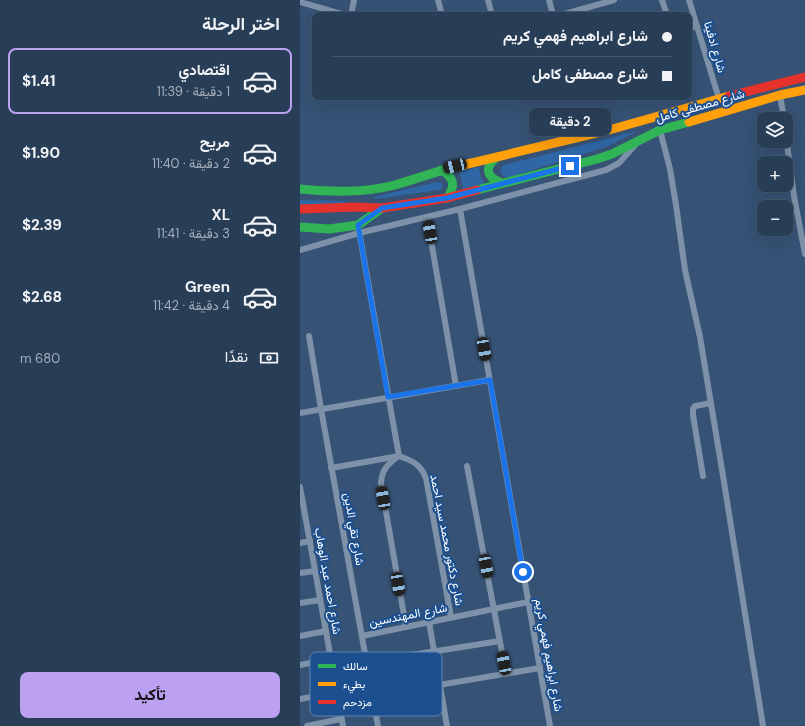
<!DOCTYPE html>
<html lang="ar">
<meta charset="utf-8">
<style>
body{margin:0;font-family:"DM Sans",Vazirmatn,sans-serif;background:#30455d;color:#f1f3f6;direction:rtl;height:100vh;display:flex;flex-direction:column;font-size:15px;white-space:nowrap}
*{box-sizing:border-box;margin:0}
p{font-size:13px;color:#a5aeba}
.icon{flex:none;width:22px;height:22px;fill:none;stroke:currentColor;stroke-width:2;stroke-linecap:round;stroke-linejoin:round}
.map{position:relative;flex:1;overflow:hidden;direction:ltr}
.panel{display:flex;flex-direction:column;background:#283e57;width:300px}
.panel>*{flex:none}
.top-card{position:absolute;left:12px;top:12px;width:380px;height:88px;border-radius:8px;box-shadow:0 4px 16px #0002,0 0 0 1px #44576d;direction:rtl;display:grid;align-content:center;height:88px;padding:0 20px;background:#283e57}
.fabs{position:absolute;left:457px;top:112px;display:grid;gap:8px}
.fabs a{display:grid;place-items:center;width:36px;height:36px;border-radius:8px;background:#283e57;box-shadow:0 4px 16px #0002,0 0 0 1px #44576d;font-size:20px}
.end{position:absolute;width:18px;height:18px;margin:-9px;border:5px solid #1a73e8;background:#fff;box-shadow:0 0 0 2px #fff}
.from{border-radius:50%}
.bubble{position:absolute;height:28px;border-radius:8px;background:#283e57;box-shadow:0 4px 16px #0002,0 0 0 1px #44576d;font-size:13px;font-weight:700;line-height:28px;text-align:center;direction:rtl}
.car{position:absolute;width:12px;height:24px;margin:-12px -6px;border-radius:5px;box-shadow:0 0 3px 1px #0007;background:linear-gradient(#222 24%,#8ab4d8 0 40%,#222 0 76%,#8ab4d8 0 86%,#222 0)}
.top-card b{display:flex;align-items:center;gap:14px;height:38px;font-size:15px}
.top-card b+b{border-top:1px solid #44576d}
.top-card i{width:10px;height:10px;background:#f1f3f6}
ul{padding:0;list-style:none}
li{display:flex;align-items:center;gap:12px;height:66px;margin:0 8px 6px;padding:0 12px;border:2px solid transparent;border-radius:8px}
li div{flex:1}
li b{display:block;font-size:15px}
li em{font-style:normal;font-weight:700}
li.current{border-color:#bca0f2}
li>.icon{width:36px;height:36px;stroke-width:1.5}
h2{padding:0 20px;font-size:18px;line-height:48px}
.pay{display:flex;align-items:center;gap:10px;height:44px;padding:0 20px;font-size:15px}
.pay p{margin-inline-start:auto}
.cta{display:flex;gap:8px;margin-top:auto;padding:8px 20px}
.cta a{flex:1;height:46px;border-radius:8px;background:#bca0f2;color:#111;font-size:16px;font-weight:700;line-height:46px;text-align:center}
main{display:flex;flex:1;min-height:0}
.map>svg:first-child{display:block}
.green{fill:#2f66a5}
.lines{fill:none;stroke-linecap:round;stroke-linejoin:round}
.street{stroke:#7d92a8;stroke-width:6}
.fast{stroke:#30b455;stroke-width:9}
.slow{stroke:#ff9f0a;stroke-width:9}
.jam{stroke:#e5322d;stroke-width:9}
.route{stroke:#1a73e8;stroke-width:5}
.labels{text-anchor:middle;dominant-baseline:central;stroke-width:4;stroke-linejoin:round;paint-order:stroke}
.street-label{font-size:12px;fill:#fff;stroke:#1b4f8f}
.key{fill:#1b4f8f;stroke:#5f84b1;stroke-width:1}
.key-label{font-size:11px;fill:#fff}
</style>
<main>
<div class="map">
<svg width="505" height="726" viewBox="0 0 505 726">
<rect width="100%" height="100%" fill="#365274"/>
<g class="green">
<path d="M337,131L309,146L207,178L203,176L200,172L201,168L204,165Z"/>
<path d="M179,167L181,178L185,184L163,189L161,177L159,173Z"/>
<path d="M137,182L141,183L143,185L142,188L139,190L75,199L74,197Z"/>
<path d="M0,200L50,201L39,204H0Z"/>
</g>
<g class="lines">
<g class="street">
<path d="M138,0L142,15"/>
<path d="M188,0L192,15"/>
<path d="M249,0L253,15"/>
<path d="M362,0L367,15"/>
<path d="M389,0L419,99"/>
<path d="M0,2L45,15"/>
<path d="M51,15L54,0"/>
<path d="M261,15L314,0"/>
<path d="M389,28L397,26"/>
<path d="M480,95L484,119"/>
<path d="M360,130L370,169L376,205L385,270L400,337L423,476L463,726"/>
<path d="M486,137L494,196L505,254"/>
<path d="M160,209L250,726"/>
<path d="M127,217L156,386"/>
<path d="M59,231L99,456"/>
<path d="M0,250L59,233L160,209L306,170L319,163L336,144"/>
<path d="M9,336L21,409L78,726"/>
<path d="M0,413L189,380"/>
<path d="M97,457C87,465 82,470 81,483L106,627"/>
<path d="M167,466L206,674"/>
<path d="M31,468L99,456C113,461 120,464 126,478L151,617"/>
<path d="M403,476L393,415V409L395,406L411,403"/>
<path d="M0,487L43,726"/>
<path d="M0,543L10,541"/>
<path d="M0,573L15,571"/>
<path d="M0,603L20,600"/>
<path d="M129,622L147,726"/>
<path d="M0,636L26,631"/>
<path d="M62,636L228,602"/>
<path d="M67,662L200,641"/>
<path d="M0,665L31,659"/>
<path d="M0,699L37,692"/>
<path d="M38,702L240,668"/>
<path d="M7,726L41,719"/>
</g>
<g class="fast">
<path d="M197,157C184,167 186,178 202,183"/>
<path d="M141,170C154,177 156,186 147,198"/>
<path d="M0,189C32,192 63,193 95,185C116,179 137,171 159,166"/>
<path d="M177,190L297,159L312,154L360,130L389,122"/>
<path d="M0,227L29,229L58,225L82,208"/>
</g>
<g class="slow">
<path d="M389,122L480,95L505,90"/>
<path d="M159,166L309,130L429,96"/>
</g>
<g class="jam">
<path d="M429,96L505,77"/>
<path d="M0,209L55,207L82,208L147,198L177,190"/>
</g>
</g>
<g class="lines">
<path class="route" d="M223,572L190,380L88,397L58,225L82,208L147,198L270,166"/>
</g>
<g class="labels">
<g class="street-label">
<text transform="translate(415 47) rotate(74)">شارع ادفينا</text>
<text transform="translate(400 106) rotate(-16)">شارع مصطفى كامل</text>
<text transform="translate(54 529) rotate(80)">شارع تقي الدين</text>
<text transform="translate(147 540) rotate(79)">شارع دكتور محمد سيد احمد</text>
<text transform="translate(28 581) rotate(80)">شارع احمد عبد الوهاب</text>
<text transform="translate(108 615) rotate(-11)">شارع المهندسين</text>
<text transform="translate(249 655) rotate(80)">شارع ابراهيم فهمي كريم</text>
</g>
</g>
<rect x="10" y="652" width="132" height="64" rx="6" class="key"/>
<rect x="18" y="664" width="18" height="4" fill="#30b455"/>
<rect x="18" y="682" width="18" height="4" fill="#ff9f0a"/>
<rect x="18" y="700" width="18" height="4" fill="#e5322d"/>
<g class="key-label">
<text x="43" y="670">سالك</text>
<text x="43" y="688">بطيء</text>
<text x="43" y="706">مزدحم</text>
</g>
</svg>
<div class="fabs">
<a><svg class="icon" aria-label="layers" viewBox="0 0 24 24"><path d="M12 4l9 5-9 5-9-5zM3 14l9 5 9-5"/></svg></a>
<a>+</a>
<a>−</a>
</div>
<i class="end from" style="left:223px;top:572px"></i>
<i class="end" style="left:270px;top:166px"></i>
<div class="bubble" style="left:229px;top:108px;width:82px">2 دقيقة</div>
<i class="car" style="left:155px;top:166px;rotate:257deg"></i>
<i class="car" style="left:130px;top:232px;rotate:350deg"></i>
<i class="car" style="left:184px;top:349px;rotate:170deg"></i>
<i class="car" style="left:83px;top:498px;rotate:350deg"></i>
<i class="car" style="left:186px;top:566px;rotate:169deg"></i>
<i class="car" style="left:98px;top:584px;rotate:170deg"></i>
<i class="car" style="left:204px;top:663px;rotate:349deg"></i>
<div class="top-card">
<b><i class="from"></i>شارع ابراهيم فهمي كريم</b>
<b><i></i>شارع مصطفى كامل</b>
</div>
</div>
<section class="panel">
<h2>اختر الرحلة</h2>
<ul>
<li class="current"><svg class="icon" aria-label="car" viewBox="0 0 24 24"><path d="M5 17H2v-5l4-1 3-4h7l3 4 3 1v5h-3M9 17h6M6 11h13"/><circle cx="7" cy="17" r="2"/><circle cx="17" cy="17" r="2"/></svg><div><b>اقتصادي</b><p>1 دقيقة · 11:39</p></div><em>$1.41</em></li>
<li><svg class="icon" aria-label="car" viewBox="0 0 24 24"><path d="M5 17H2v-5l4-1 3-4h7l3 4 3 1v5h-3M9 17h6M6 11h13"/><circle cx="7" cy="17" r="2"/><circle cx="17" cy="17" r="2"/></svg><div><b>مريح</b><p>2 دقيقة · 11:40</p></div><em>$1.90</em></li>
<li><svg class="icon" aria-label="car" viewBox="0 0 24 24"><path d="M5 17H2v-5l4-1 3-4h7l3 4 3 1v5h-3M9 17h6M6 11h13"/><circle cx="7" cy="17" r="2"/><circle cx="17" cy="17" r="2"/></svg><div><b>XL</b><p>3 دقيقة · 11:41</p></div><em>$2.39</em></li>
<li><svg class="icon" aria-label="car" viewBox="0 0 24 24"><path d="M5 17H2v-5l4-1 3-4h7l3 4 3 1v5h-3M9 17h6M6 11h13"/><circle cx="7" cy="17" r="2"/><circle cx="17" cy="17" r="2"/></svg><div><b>Green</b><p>4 دقيقة · 11:42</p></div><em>$2.68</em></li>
</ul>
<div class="pay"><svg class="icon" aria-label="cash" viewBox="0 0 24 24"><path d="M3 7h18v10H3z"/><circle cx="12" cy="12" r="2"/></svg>نقدًا<p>680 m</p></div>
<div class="cta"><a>تأكيد</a></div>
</section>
</main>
